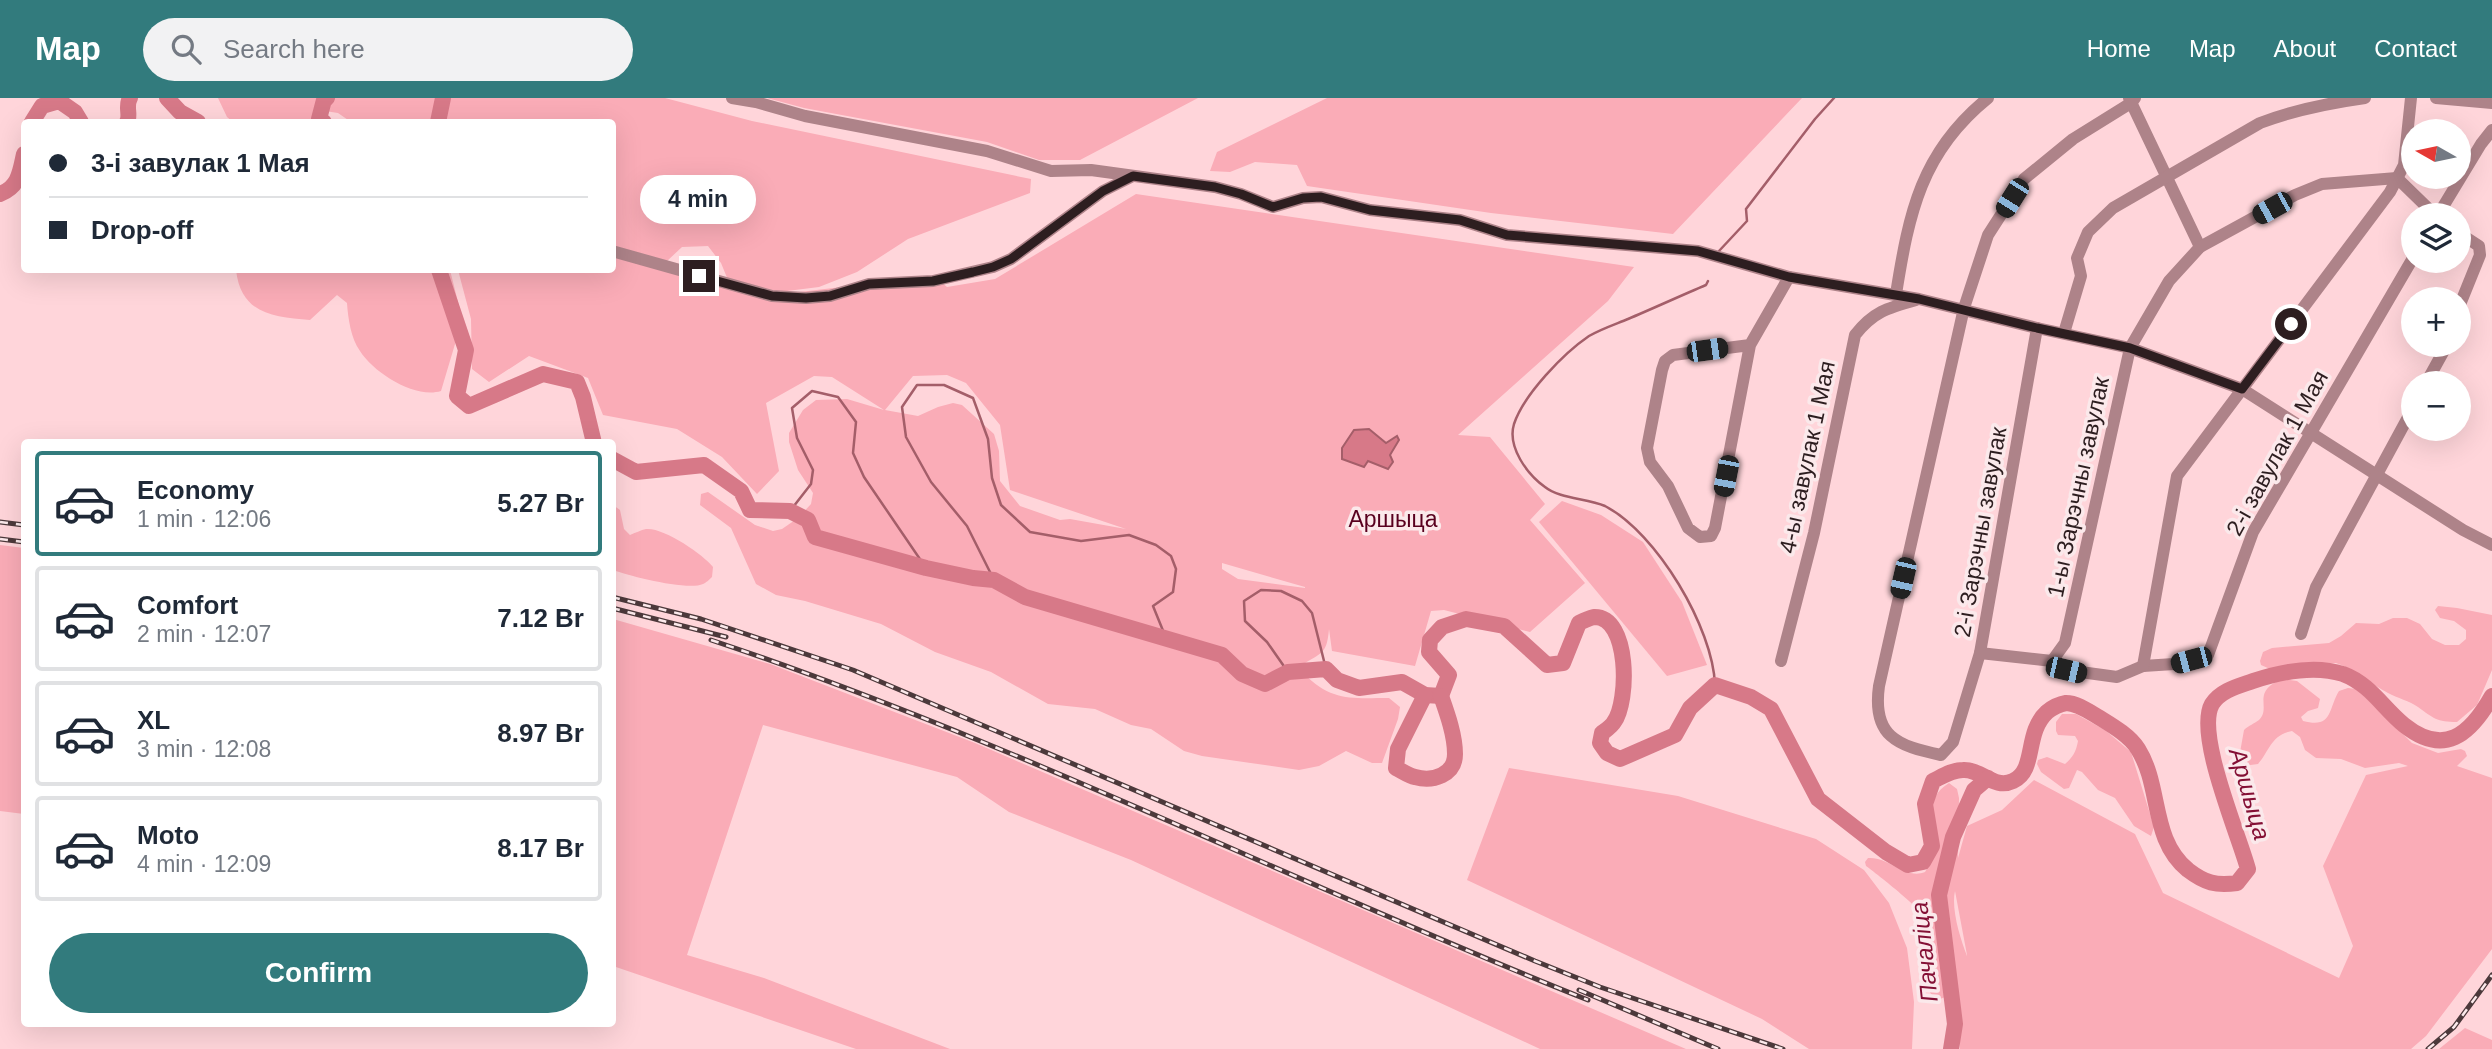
<!DOCTYPE html>
<meta charset="utf-8">
<style>
body{margin:0;font-family:Helvetica,sans-serif;background:#f2f2f3;color:#1f2937;height:100vh;display:flex;flex-direction:column;font-size:26px;white-space:nowrap}
*{box-sizing:border-box;margin:0}
p{font-size:23px;color:#747a83}
.icon{flex:none;width:38px;height:38px;fill:none;stroke:currentColor;stroke-width:2;stroke-linecap:round;stroke-linejoin:round}
.map{position:relative;flex:1;overflow:hidden}
.details{position:absolute;left:21px;top:341px;width:595px;height:588px;display:flex;flex-direction:column;background:#fff;border-radius:7px;box-shadow:0 7px 28px #0002}
.details>*{flex:none}
.hud{position:absolute;left:21px;top:21px;width:595px;height:154px;border-radius:7px;box-shadow:0 7px 28px #0002;display:grid;align-content:center;height:154px;padding:0 28px;background:#fff}
.needle{width:46px;rotate:279deg}
.tools{position:absolute;left:2401px;top:21px;display:grid;gap:14px}
.tools a{display:grid;place-items:center;width:70px;height:70px;border-radius:50%;background:#fff;box-shadow:0 7px 28px #0002;font-size:35px}
.end{position:absolute;width:32px;height:32px;margin:-16px;border:9px solid #2d1e20;background:#fff;box-shadow:0 0 0 4px #fff}
.from{border-radius:50%}
.bubble{position:absolute;height:49px;border-radius:24px;background:#fff;box-shadow:0 7px 28px #0002;font-size:23px;font-weight:800;line-height:49px;text-align:center}
.car{position:absolute;width:21px;height:42px;margin:-21px -10px;border-radius:9px;box-shadow:0 0 5px 2px #0007;background:linear-gradient(#222 24%,#8ab4d8 0 40%,#222 0 76%,#8ab4d8 0 86%,#222 0)}
.hud b{display:flex;align-items:center;gap:24px;height:66px;font-size:26px}
.hud b+b{border-top:2px solid #e0e1e3}
.hud i{width:18px;height:18px;background:#1f2937}
ul{padding:12px 0 0;list-style:none}
li{display:flex;align-items:center;gap:21px;height:105px;margin:0 14px 10px;padding:0 14px;border:4px solid #e0e1e3;border-radius:7px}
li div{flex:1}
li b{display:block;font-size:26px}
li em{font-style:normal;font-weight:800}
li.current{border-color:#327b7d}
li>.icon{width:63px;height:63px;stroke-width:1.5}
.action{display:flex;gap:14px;margin-top:auto;padding:14px 28px}
.action a{flex:1;height:80px;border-radius:42px;background:#327b7d;color:#fff;font-size:28px;font-weight:800;line-height:80px;text-align:center}
header{display:flex;align-items:center;gap:42px;box-sizing:border-box;height:98px;padding:0 35px;background:#327b7d;color:#fff}
header strong{font-size:33px}
nav{display:flex;gap:38px;margin-inline-start:auto;font-size:24px}
.search{width:490px;height:63px;background:#f2f2f3;display:flex;align-items:center;gap:18px;box-sizing:border-box;padding:0 24px;border-radius:38px;color:#747a83;font-size:26px}
.map>svg:first-child{display:block}
.green{fill:#faacb7;fill-rule:evenodd}
.water{fill:#d77988;stroke:#a45e69;stroke-width:2}
.lines{fill:none;stroke-linecap:round;stroke-linejoin:round}
.stream{stroke:#a45e69;stroke-width:2.5}
.river{stroke:#d77988;stroke-width:16}
.minor{stroke:#ae8389;stroke-width:12}
.rail-casing{stroke:#4c393b;stroke-width:5}
.rail{stroke:#fbe9eb;stroke-width:2.5;stroke-dasharray:8;stroke-linecap:butt}
.route{stroke:#2d1e20;stroke-width:9}
.labels{text-anchor:middle;dominant-baseline:central;stroke-width:7;stroke-linejoin:round;paint-order:stroke}
.street-label{font-size:23px;fill:#2d1e20;stroke:#fbe9eb}
.park-label{font-size:23px;fill:#59001f;stroke:#fbe9eb}
.water-label{font-size:24px;font-style:italic;fill:#841035;stroke:#fbe9eb}
</style>
<header>
<strong>Map</strong>
<div class="search"><svg class="icon" aria-label="search" viewBox="0 0 24 24"><circle cx="10" cy="10" r="6"/><path d="M15 15l6 6"/></svg>Search here</div>
<nav><a>Home</a><a>Map</a><a>About</a><a>Contact</a></nav>
</header>
<div class="map">
<svg width="2492" height="951" viewBox="0 0 2492 951">
<rect width="100%" height="100%" fill="#ffd5da"/>
<g class="green">
<path d="M218,0H665L752,23L1031,81L1030,95L908,141L857,174L819,189L779,194L728,182L721,165L708,148L682,149L666,164L613,150L612,24H351L338,15L325,13L318,24H233L227,19Z"/>
<path d="M767,0H1198L1080,62H1039L987,44L804,10Z"/>
<path d="M1327,0H1802L1673,136L1491,115L1307,88L1297,67L1255,64L1230,74L1210,73L1217,54Z"/>
<path d="M1136,96L1634,169L1608,203L1458,337L1490,339L1545,406L1530,422L1585,485L1530,534L1444,512L1431,513L1415,568L1332,553L1329,531C1327,553 1324,554 1305,565L1303,575C1332,604 1351,600 1389,600L1400,609L1398,621L1382,665H1372L1346,653L1319,668L1299,672L1202,658L1184,653L1151,631L1131,627L1095,611L1048,606L991,574L935,554L881,526L805,503L776,497L756,486L731,430L700,407L701,396L708,394L755,427L773,433L782,431L798,420L811,406L813,395L798,372L789,344V335L803,312L816,302L847,301L884,312L832,279L814,278L766,305L779,373L757,396L722,359L677,331L603,317L588,280L529,258L489,284L472,271L471,221L458,172H612L613,154L766,198L934,178L947,189L995,181ZM947,277L966,285L1000,327L1010,392L1126,431L1070,421L1060,422L1020,408L1000,383L999,353L994,336L962,307L953,305L938,309L918,318L885,312L913,278ZM1222,465L1305,489V490L1238,481L1222,471Z"/>
<path d="M236,172H450L461,216L458,236L441,293C415,301 374,275 360,253C351,241 348,220 347,205L337,197L310,222C273,219 241,216 236,172Z"/>
<path d="M1562,403L1601,417L1643,444L1682,504L1707,567L1667,578L1539,424Z"/>
<path d="M613,407L620,412L624,431L630,437C635,435 641,432 646,431C663,429 703,456 713,469L712,479C710,481 706,485 703,486C688,493 629,478 613,472Z"/>
<path d="M0,447L24,450V716L0,713Z"/>
<path d="M2438,508L2457,510L2492,517V572L2477,607L2457,624C2437,624 2433,620 2418,609C2410,603 2397,600 2388,595C2370,586 2355,571 2336,565L2270,571L2261,567L2260,563L2263,554L2272,550L2329,545L2341,538L2356,525L2379,526L2393,520H2407L2420,526L2432,541L2445,547H2459L2466,541V532L2454,523L2440,520L2435,512Z"/>
<path d="M613,521L770,566L975,645L1686,951H1540L1131,762L1009,714L957,679L763,627L687,857L764,880L950,951H856L613,868Z"/>
<path d="M2283,581L2297,583L2320,601L2318,610L2308,613L2301,619L2303,623C2333,631 2328,611 2339,593L2348,590L2357,591L2412,645L2438,655L2461,651L2465,653L2467,658L2457,668L2492,680V851L2426,938L2411,951H1960L1957,903L1951,897L1937,902C1919,887 1924,863 1928,842C1929,837 1931,830 1930,826C1927,815 1877,776 1866,768L1865,764L1868,760C1889,758 1905,782 1925,774C1930,766 1935,757 1935,747C1935,724 1923,701 1949,685L1957,691L1959,700L1958,760L1967,728L2002,712L2034,682L2135,736L2163,795L2339,880L2353,848L2323,768L2366,677L2408,668L2399,665L2365,670L2341,661L2316,660L2305,652L2300,639L2292,633C2271,637 2270,652 2258,666L2243,668L2239,660L2244,632C2249,627 2254,626 2259,622C2272,610 2250,593 2283,581ZM1955,793L1967,857V858C1960,840 1951,811 1955,793Z"/>
<path d="M2062,616H2076L2105,632L2131,654L2154,729L2151,738L2134,728L2115,700L2098,692L2082,674L2077,672L2069,690L2064,691L2041,674L2037,666L2038,662L2047,659L2065,666C2073,659 2076,654 2078,643L2075,638L2058,637L2056,633V624Z"/>
<path d="M1509,670L1678,698L1816,741L1864,772L1889,805L1907,850L1914,904L1912,951H1809L1762,921L1467,782Z"/>
<path d="M2465,930L2492,942V951H2439Z"/>
</g>
<path class="water" d="M1369,331L1386,345L1397,338L1399,342L1390,357L1393,364L1388,371L1368,363L1364,369L1342,361V350L1354,332Z"/>
<g class="lines">
<g class="stream">
<path d="M1719,153L1747,123L1746,111L1815,21L1834,0"/>
<path d="M1708,183L1706,187C1680,198 1654,210 1628,221C1616,226 1601,231 1589,238C1564,255 1524,296 1514,326C1507,349 1527,376 1545,389C1560,401 1587,400 1605,408C1657,435 1713,530 1715,587"/>
<path d="M790,413L811,386L813,372L797,340L792,310L812,293L838,299L856,324L853,355L864,379L926,470"/>
<path d="M994,482L967,428L931,384L906,339L902,309L917,287H944L973,300L988,341L992,380L1001,407L1030,434L1081,443L1129,437L1156,447L1171,458L1176,471L1173,494L1153,508L1166,540"/>
<path d="M1288,574L1267,544L1245,523L1244,503L1261,492L1281,493L1302,503L1312,515L1326,571"/>
</g>
<g class="river">
<path d="M167,0L180,14L198,24"/>
<path d="M32,24L42,8L59,3L75,14L81,24"/>
<path d="M127,24C131,17 125,8 130,0"/>
<path d="M324,24L319,21L324,2L327,0"/>
<path d="M438,24L443,0"/>
<path d="M0,96C19,89 20,74 24,56"/>
<path d="M439,172L466,252L457,298L469,308L543,276L577,284L583,299L594,345"/>
<path d="M612,361L636,374L704,367L741,393L750,412L790,413L808,422L815,439L926,470L973,480L994,482L1025,499L1222,557L1242,576L1265,586L1288,574L1326,571L1337,582L1359,590L1402,584L1425,597L1441,598L1449,577L1429,554L1430,542L1442,529L1466,521L1504,528L1547,567L1563,565L1579,525C1583,523 1590,520 1594,519C1630,518 1629,604 1614,624C1612,628 1606,632 1602,635L1600,645L1607,655L1620,661L1675,637L1690,610L1715,587L1751,599L1771,611L1818,701L1886,754L1908,767L1923,764L1932,748L1925,706L1933,683C1943,678 1952,672 1963,672C1982,671 1994,692 2013,683C2037,672 2024,635 2047,614C2052,610 2060,606 2066,605C2078,605 2091,615 2100,620C2113,628 2130,638 2138,651C2162,689 2150,741 2188,772C2205,785 2216,788 2237,785L2248,771C2239,737 2195,636 2212,606C2221,592 2239,588 2253,583C2280,574 2315,567 2343,576C2370,586 2383,610 2404,627C2444,659 2470,637 2492,598"/>
<path d="M1425,597L1398,651L1396,670C1402,673 1409,678 1415,679C1433,684 1455,677 1455,656C1455,637 1447,615 1441,598"/>
<path d="M1951,951L1955,926L1939,797L1953,739L1974,692L1988,680"/>
</g>
<g class="minor">
<path d="M732,0L756,4L805,18L987,53L1051,73L1091,72L1215,89L1241,96L1273,109L1303,100L1321,99L1370,112L1460,122L1507,137L1698,153L1789,179L1919,201L2037,230L2130,250L2242,291L2463,432L2492,447"/>
<path d="M2129,0L2200,149"/>
<path d="M2436,0L2492,5"/>
<path d="M2397,80L2435,117"/>
<path d="M2438,117L2481,46L2492,32"/>
<path d="M2459,135L2479,148L2480,157L2459,209"/>
<path d="M612,153L772,198L806,200L830,198L869,186L933,183L993,169L1011,161L1103,93L1133,78"/>
<path d="M1896,196C1909,115 1921,54 1988,0"/>
<path d="M2037,230L1980,555L1953,644L1941,657C1897,648 1872,638 1879,588L1964,210L1988,137L2024,81L2073,41L2131,5L2135,0"/>
<path d="M2064,235L2081,178L2077,160L2088,134L2113,110L2260,25C2294,12 2329,5 2365,0"/>
<path d="M1750,247L1673,257L1665,263L1662,272L1647,350L1650,364L1668,388L1688,430L1700,439L1711,438L1715,430L1750,247L1789,179"/>
<path d="M2426,285L2447,247"/>
<path d="M2301,536L2316,489L2413,310"/>
<path d="M1980,555L2052,563L2066,572L2117,579L2143,568L2174,566L2208,557L2253,434L2413,160"/>
<path d="M1781,563L1814,435L1855,237C1873,214 1887,210 1916,202"/>
<path d="M2052,563L2065,545L2130,250L2169,183L2200,149L2295,97L2322,86L2397,80"/>
<path d="M2143,568L2177,378L2390,94L2404,67L2411,0"/>
</g>
<g class="rail-casing">
<g id="rail">
<path d="M0,424L24,427"/>
<path d="M0,441L24,444"/>
<path d="M612,499L701,521L853,572L1535,863L1600,889L1783,951"/>
<path d="M612,510L726,539"/>
<path d="M711,542C1011,642 1294,785 1588,902"/>
<path d="M1579,892L1718,951"/>
<path d="M2428,951L2454,929L2492,877"/>
</g>
</g>
<use href="#rail" class="rail"/>
</g>
<g class="lines">
<path class="route" d="M699,178L772,198L806,200L830,198L869,186L933,183L973,174L993,169L1011,161L1103,93L1133,78L1215,89L1241,96L1273,109L1303,100L1321,99L1370,112L1460,122L1507,137L1698,153L1789,179L1919,201L2037,230L2130,250L2242,291L2291,226"/>
</g>
<g class="labels">
<g class="street-label">
<text transform="translate(2277 355) rotate(-61)">2-і завулак 1 Мая</text>
<text transform="translate(1807 359) rotate(-78)">4-ы завулак 1 Мая</text>
<text transform="translate(2078 389) rotate(-78)">1-ы Зарэчны завулак</text>
<text transform="translate(1980 434) rotate(-80)">2-і Зарэчны завулак</text>
</g>
<g class="park-label">
<text x="1393" y="421">Аршыца</text>
</g>
<g class="water-label">
<text transform="translate(2250 696) rotate(74)">Аршыца</text>
<text transform="translate(1924 854) rotate(-96)">Пачаліца</text>
</g>
</g>
</svg>
<div class="tools">
<a><svg class="needle" viewBox="-14 -14 28 28"><path d="M0-13l5 13h-10z" fill="#e53935"/><path d="M0 13l5-13h-10z" fill="#747a83"/></svg></a>
<a><svg class="icon" aria-label="layers" viewBox="0 0 24 24"><path d="M12 4l9 5-9 5-9-5zM3 14l9 5 9-5"/></svg></a>
<a>+</a>
<a>−</a>
</div>
<i class="end from" style="left:2291px;top:226px"></i>
<i class="end" style="left:699px;top:178px"></i>
<div class="bubble" style="left:640px;top:77px;width:116px">4 min</div>
<i class="car" style="left:2012px;top:100px;rotate:212deg"></i>
<i class="car" style="left:2272px;top:110px;rotate:241deg"></i>
<i class="car" style="left:1707px;top:252px;rotate:82deg"></i>
<i class="car" style="left:1726px;top:378px;rotate:191deg"></i>
<i class="car" style="left:1903px;top:480px;rotate:193deg"></i>
<i class="car" style="left:2191px;top:562px;rotate:255deg"></i>
<i class="car" style="left:2066px;top:572px;rotate:103deg"></i>
<div class="hud">
<b><i class="from"></i>3-і завулак 1 Мая</b>
<b><i></i>Drop-off</b>
</div>
<section class="details">
<ul>
<li class="current"><svg class="icon" aria-label="car" viewBox="0 0 24 24"><path d="M5 17H2v-5l4-1 3-4h7l3 4 3 1v5h-3M9 17h6M6 11h13"/><circle cx="7" cy="17" r="2"/><circle cx="17" cy="17" r="2"/></svg><div><b>Economy</b><p>1 min · 12:06</p></div><em>5.27 Br</em></li>
<li><svg class="icon" aria-label="car" viewBox="0 0 24 24"><path d="M5 17H2v-5l4-1 3-4h7l3 4 3 1v5h-3M9 17h6M6 11h13"/><circle cx="7" cy="17" r="2"/><circle cx="17" cy="17" r="2"/></svg><div><b>Comfort</b><p>2 min · 12:07</p></div><em>7.12 Br</em></li>
<li><svg class="icon" aria-label="car" viewBox="0 0 24 24"><path d="M5 17H2v-5l4-1 3-4h7l3 4 3 1v5h-3M9 17h6M6 11h13"/><circle cx="7" cy="17" r="2"/><circle cx="17" cy="17" r="2"/></svg><div><b>XL</b><p>3 min · 12:08</p></div><em>8.97 Br</em></li>
<li><svg class="icon" aria-label="car" viewBox="0 0 24 24"><path d="M5 17H2v-5l4-1 3-4h7l3 4 3 1v5h-3M9 17h6M6 11h13"/><circle cx="7" cy="17" r="2"/><circle cx="17" cy="17" r="2"/></svg><div><b>Moto</b><p>4 min · 12:09</p></div><em>8.17 Br</em></li>
</ul>
<div class="action"><a>Confirm</a></div>
</section>
</div>
